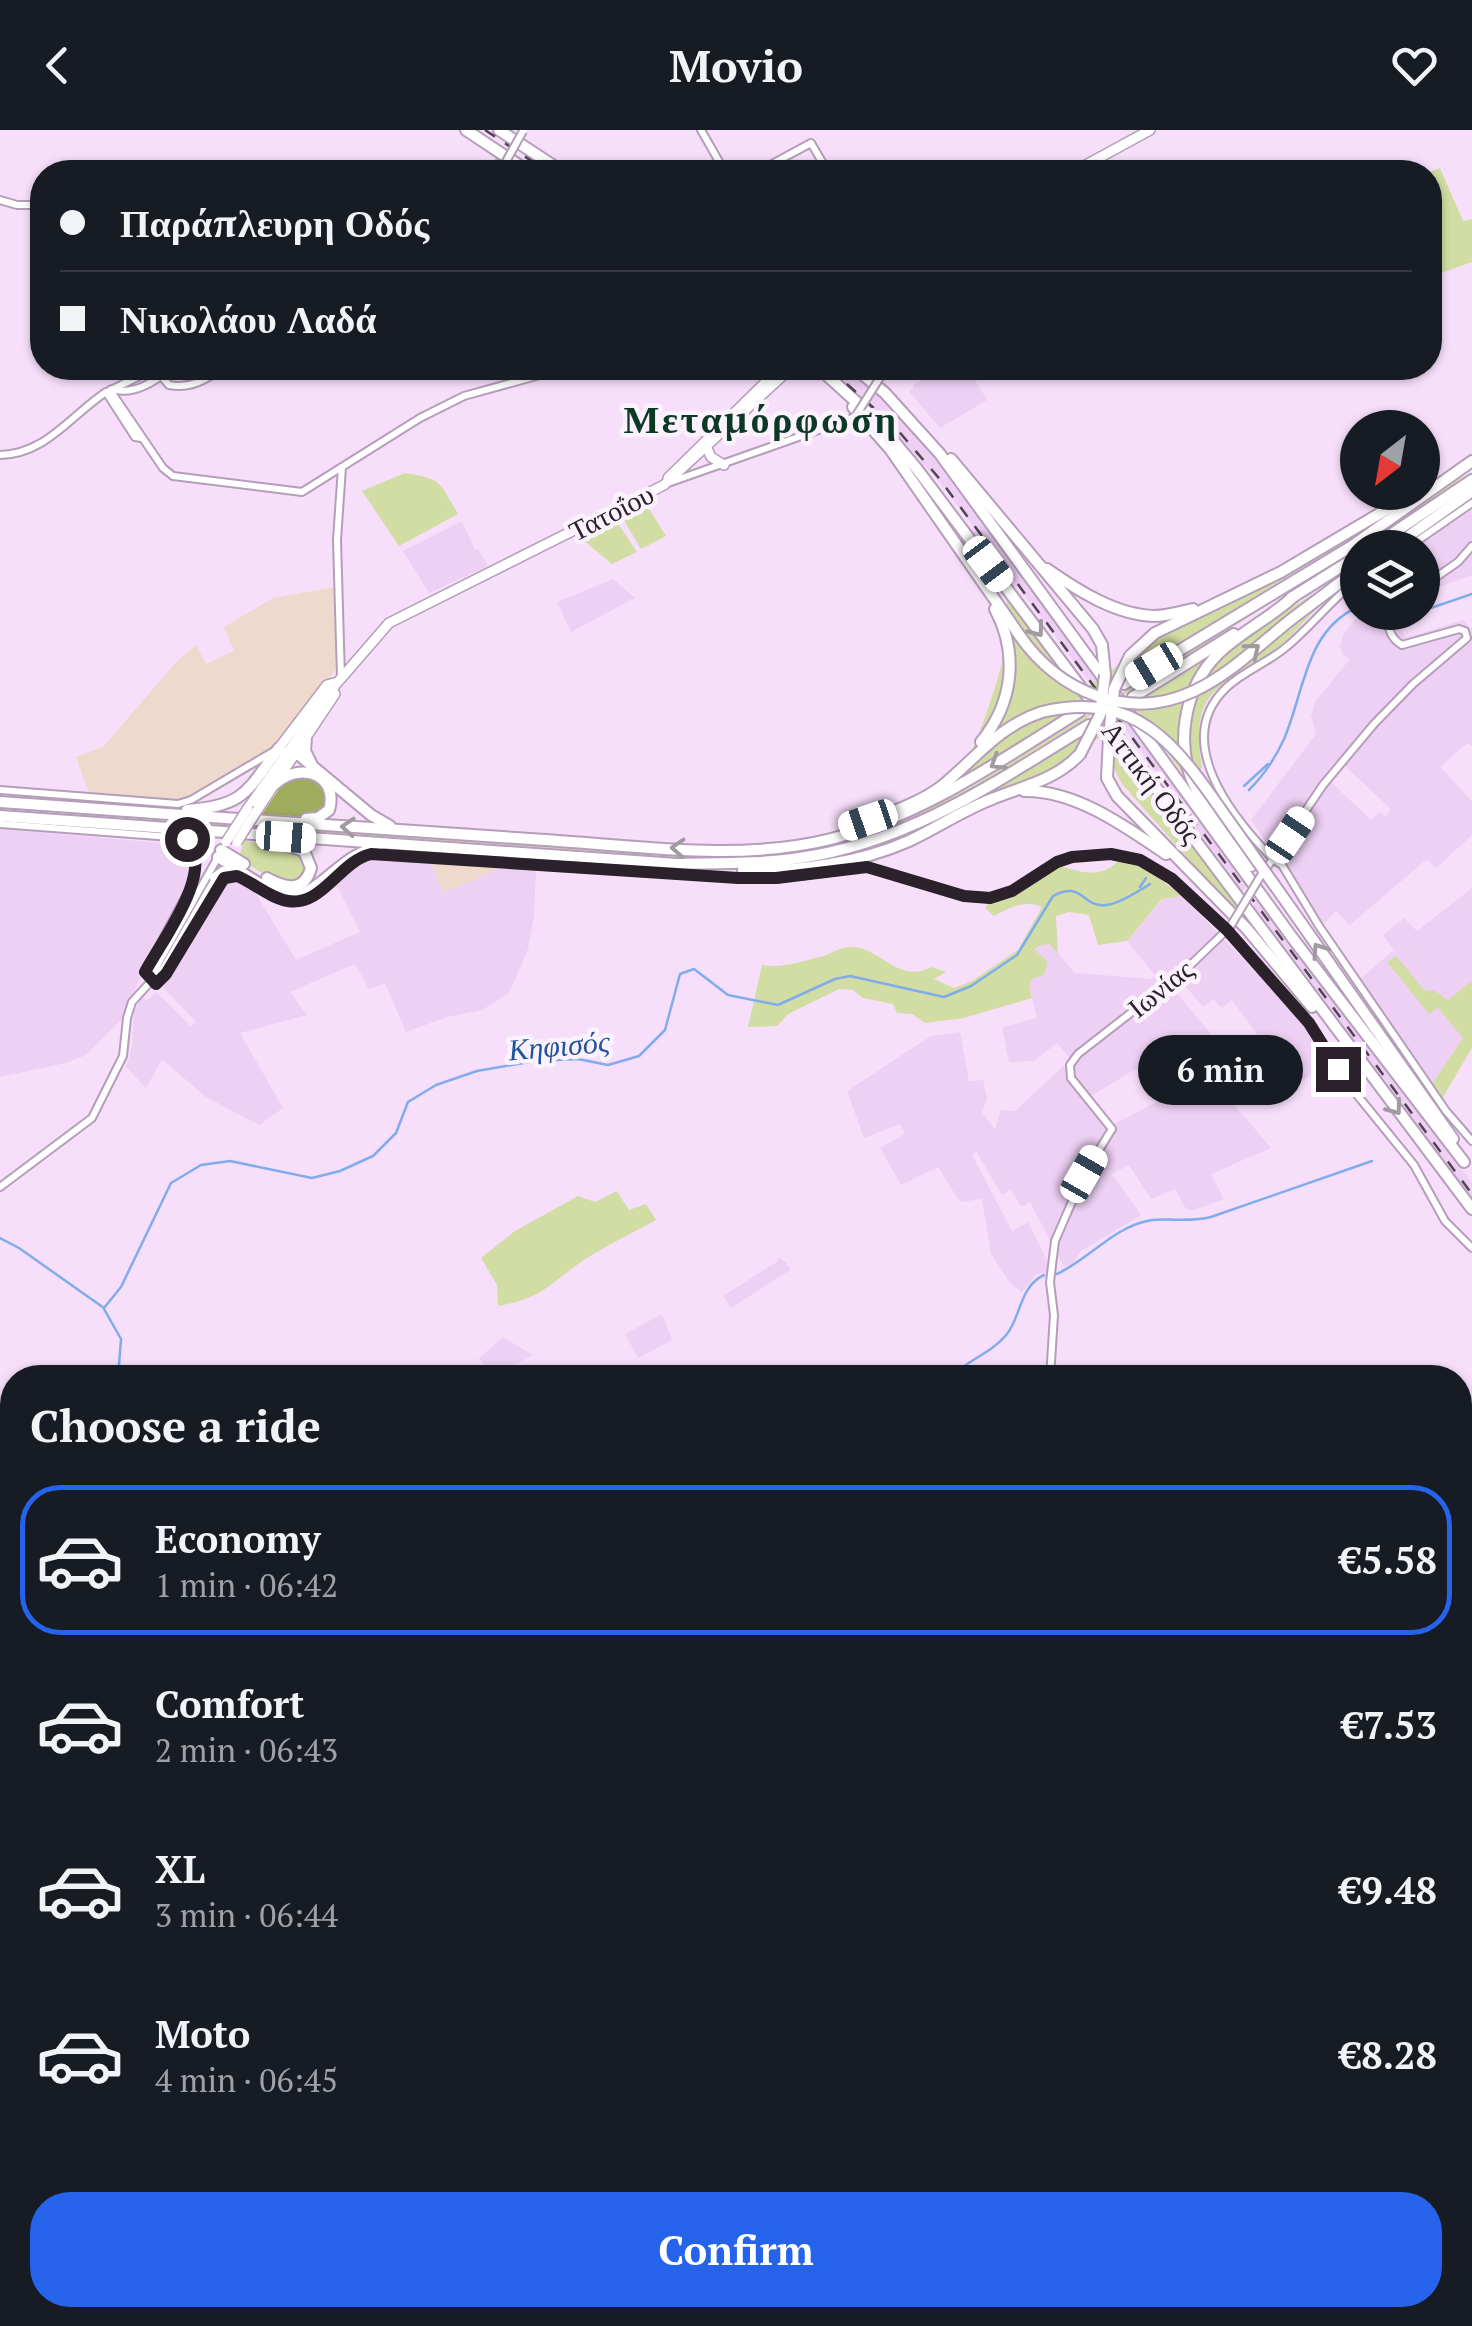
<!DOCTYPE html>
<meta charset="utf-8">
<style>
body{margin:0;font-family:"PT Serif",serif;background:#20242c;color:#f1f3f6;height:100vh;display:flex;flex-direction:column;font-size:38px;white-space:nowrap}
*{box-sizing:border-box;margin:0}
p{font-size:32px;color:#9ea1a6}
.icon{flex:none;width:55px;height:55px;fill:none;stroke:currentColor;stroke-width:2;stroke-linecap:round;stroke-linejoin:round}
.map{position:relative;flex:1;overflow:hidden}
.sheet{position:absolute;left:0px;top:1235px;width:1472px;height:962px;display:flex;flex-direction:column;background:#171b24;border-radius:40px 40px 0 0;box-shadow:0 2px 8px #0004}
.sheet>*{flex:none}
.guide{position:absolute;left:30px;top:30px;width:1412px;height:220px;border-radius:40px;box-shadow:0 2px 8px #0004;display:grid;align-content:center;height:220px;padding:0 30px;background:#171b24}
.needle{width:65px;rotate:211deg}
.buttons{position:absolute;left:1340px;top:280px;display:grid;gap:20px}
.buttons a{display:grid;place-items:center;width:100px;height:100px;border-radius:50%;background:#171b24;box-shadow:0 2px 8px #0004;font-size:50px}
.end{position:absolute;width:45px;height:45px;margin:-22px;border:12px solid #2a212b;background:#fff;box-shadow:0 0 0 5px #fff}
.from{border-radius:50%}
.bubble{position:absolute;height:70px;border-radius:35px;background:#171b24;box-shadow:0 2px 8px #0004;font-size:32px;font-weight:800;line-height:70px;text-align:center}
.car{position:absolute;width:30px;height:60px;margin:-30px -15px;border-radius:12px;box-shadow:0 0 8px 2px #0007;background:linear-gradient(#fff 24%,#345 0 40%,#fff 0 76%,#345 0 86%,#fff 0)}
.guide b{display:flex;align-items:center;gap:35px;height:95px;font-size:38px}
.guide b+b{border-top:2px solid #363941}
.guide i{width:25px;height:25px;background:#f1f3f6}
ul{padding:0;list-style:none}
li{display:flex;align-items:center;gap:30px;height:150px;margin:0 20px 15px;padding:0 10px;border:5px solid transparent;border-radius:40px}
li div{flex:1}
li b{display:block;font-size:38px}
li em{font-style:normal;font-weight:800}
li.current{border-color:#2563eb}
li>.icon{width:90px;height:90px;stroke-width:1.5}
h2{padding:0 30px;font-size:45px;line-height:120px}
.cta{display:flex;gap:20px;margin-top:auto;padding:20px 30px}
.cta a{flex:1;height:115px;border-radius:40px;background:#2563eb;color:#fff;font-size:40px;font-weight:800;line-height:115px;text-align:center}
header{display:flex;justify-content:space-between;align-items:center;height:130px;padding:0 30px;background:#171b24;font-size:45px;font-weight:800}
.map>svg:first-child{display:block}
.commercial{fill:#efd9cc}
.built{fill:#edd0f3;fill-rule:evenodd}
.green{fill:#d1dda2}
.forest{fill:#9fac5d}
.lines{fill:none;stroke-linecap:round;stroke-linejoin:round}
.stream{stroke:#80acec;stroke-width:2.5}
.tertiary-casing{stroke:#b59eb9;stroke-width:10}
.secondary-casing{stroke:#b59eb9;stroke-width:10}
.primary-casing{stroke:#b59eb9;stroke-width:12}
.motorway-casing{stroke:#b59eb9;stroke-width:14}
.tertiary{stroke:#fff;stroke-width:6}
.secondary{stroke:#fff;stroke-width:6}
.primary{stroke:#fff;stroke-width:9}
.motorway{stroke:#fff;stroke-width:10}
.rail{stroke:#524654;stroke-width:2.5;stroke-dasharray:12 12;stroke-linecap:butt}
.tertiary-bridge-casing{stroke:#b59eb9;stroke-width:10;stroke-linecap:butt}
.secondary-bridge-casing{stroke:#b59eb9;stroke-width:10;stroke-linecap:butt}
.primary-bridge-casing{stroke:#b59eb9;stroke-width:12;stroke-linecap:butt}
.motorway-bridge-casing{stroke:#b59eb9;stroke-width:14;stroke-linecap:butt}
.tertiary-bridge{stroke:#fff;stroke-width:6}
.secondary-bridge{stroke:#fff;stroke-width:6}
.primary-bridge{stroke:#fff;stroke-width:9}
.motorway-bridge{stroke:#fff;stroke-width:10}
.oneway{stroke:#9f9ba0}
.route{stroke:#2a212b;stroke-width:12}
.labels{text-anchor:middle;dominant-baseline:central;stroke-width:9;stroke-linejoin:round;paint-order:stroke}
.street-label{font-size:28px;fill:#2a212b;stroke:#fbf2fd}
.water-label{font-size:30px;font-style:italic;fill:#1e539f;stroke:#fbf2fd}
.district-label{font-size:38px;font-weight:bold;letter-spacing:2.5px;fill:#0b3925;stroke:#fbf2fd}
</style>
<header><svg class="icon" aria-label="back" viewBox="0 0 24 24"><path d="M15 5l-7 7 7 7"/></svg>Movio<svg class="icon" aria-label="heart" viewBox="0 0 24 24"><path d="M12 20l-8-8c-3-5 5-10 8-4 3-6 11-1 8 4z"/></svg></header>
<div class="map">
<svg width="1472" height="2196" viewBox="0 0 1472 2196">
<rect width="100%" height="100%" fill="#f7dffb"/>
<g class="commercial">
<path d="M335,457V541L269,621L176,673L90,666L76,627L104,616L177,531L196,515L206,534L234,521L224,497L273,468Z"/>
<path d="M430,730L505,736L443,763Z"/>
</g>
<g class="built">
<path d="M826,238H846L887,274L927,319L1097,543L1248,753L1242,762L1128,603L942,355L878,283Z"/>
<path d="M947,238H968L987,270L940,298L909,261L914,258L913,255Z"/>
<path d="M1472,380V445L1439,457L1423,468L1422,418H1414Z"/>
<path d="M462,391L475,420L478,419L488,436L429,463L403,421Z"/>
<path d="M613,449L635,468L571,502L557,472Z"/>
<path d="M1374,482L1395,488L1406,508L1463,490L1472,500V616L1467,613L1440,637L1472,671V705L1436,738L1427,729L1350,795L1336,781L1321,797L1288,738L1269,717L1251,690L1316,604L1311,586L1315,572L1350,529L1344,526L1340,516L1344,503L1355,489ZM1344,635L1391,679L1385,687L1380,682L1371,690L1330,651Z"/>
<path d="M0,699L186,715L194,741L187,761L146,834L123,888L86,925L66,933L0,947Z"/>
<path d="M380,728L430,730L443,763L505,736L536,740L534,786L528,819L509,863L482,880L447,887L406,902L385,853L369,859L355,834L290,862L307,885L240,903L283,978L259,995L206,967L162,929L146,958L126,937L132,917L134,883L141,866L147,871L156,862L191,896L196,892L163,857L225,751L240,749L250,754L296,830L360,802L336,753L359,733Z"/>
<path d="M1472,758V854L1469,853L1448,870L1443,865L1463,908L1430,957L1440,972L1436,976L1359,850L1394,820L1383,805L1404,788L1417,801Z"/>
<path d="M1182,766L1299,887L1328,930L1296,957L1232,870L1222,878L1213,869L1203,877L1179,849L1172,857L1237,936L1215,952L1271,1018L1211,1044L1224,1069L1194,1080L1186,1079L1175,1059L1151,1069L1129,1035L1112,1044L1141,1085L1081,1121L1073,1133L1064,1137L1030,1072L1021,1077L1011,1060L1002,1065L976,1021L972,1025L1012,1101L1028,1092L1053,1142L1037,1144L1022,1162L1010,1153L991,1124L982,1069L960,1072L938,1037L901,1055L880,1018L905,1004L900,994L864,1008L847,961L931,906L960,902L969,951L983,950L987,968L982,983L995,999L1001,980L1015,981L1071,929L1057,913L1034,931L1009,932L1002,897L1037,888L1029,854L1037,816L1050,814L1075,843L1152,849L1155,845L1127,811L1163,769ZM1182,911L1209,945L1112,995L1091,966Z"/>
<path d="M1259,767L1472,1053V1068L1253,777Z"/>
<path d="M778,1127L786,1132L790,1140L731,1178L723,1166L778,1131Z"/>
<path d="M662,1184L672,1210L638,1228L625,1204Z"/>
<path d="M503,1207L533,1225L491,1247L479,1228Z"/>
<path d="M0,1331L12,1333V1418L9,1414L0,1421Z"/>
<path d="M1472,1427V1646L1460,1653V1449Z"/>
<path d="M0,1450L12,1465V1649L6,1656L12,1663V1677L0,1665Z"/>
<path d="M12,1982V2185H222L217,2196H0V2004Z"/>
</g>
<g class="green">
<path d="M1440,38L1463,91L1472,89V132L1430,147V42Z"/>
<path d="M1472,338L1457,352L1386,401L979,655C874,716 798,731 678,727L0,680L678,724C796,728 874,712 978,653L1385,399Z"/>
<path d="M405,343C443,349 439,352 458,384L399,416L362,361Z"/>
<path d="M643,369L666,406L641,419L619,382Z"/>
<path d="M613,386L637,422L612,434L577,405Z"/>
<path d="M1309,433L959,651C978,609 1012,525 1008,479C1007,465 994,449 988,437L1065,543L1076,565L1170,499Z"/>
<path d="M1320,460L1326,469C1309,486 1294,504 1276,519C1222,561 1189,553 1202,638L1188,651L1138,582L1079,621L1058,639L982,667Z"/>
<path d="M1112,612L1279,831L1122,654L1113,637Z"/>
<path d="M244,711L277,716L302,726L307,741L295,754C276,751 251,741 240,724Z"/>
<path d="M1120,729L1147,739L1182,766L1162,769L1127,811L1098,815L1089,785L1069,782L1056,786L1058,824L1050,814L1038,816L1035,820L1048,832L1043,846L1033,848L1029,854L1032,868L964,888L925,893L912,884L897,883L893,874L863,868L853,860L839,859L788,884L777,896L748,897L762,835C780,839 804,831 823,826C833,823 841,816 853,817C882,819 898,854 932,837L946,842L934,849L954,858L972,851L1018,820L1042,777C1025,769 1009,778 994,786L985,778L989,773L1012,768L1061,736C1083,743 1102,749 1120,729Z"/>
<path d="M1396,826L1424,860L1435,861L1448,870L1470,852L1472,854V918L1440,972L1430,957L1463,908L1438,878L1429,884L1387,832Z"/>
<path d="M617,1061L629,1080L646,1074L656,1090C629,1105 598,1119 574,1137C544,1160 537,1169 498,1176L497,1155L481,1128L515,1101L578,1066L595,1072Z"/>
</g>
<path class="forest" d="M292,645L314,648L325,659L327,678L309,687L262,684L284,652Z"/>
<g class="lines">
<g class="stream">
<path d="M1422,481L1472,464"/>
<path d="M1400,482H1419"/>
<path d="M1244,656L1268,634"/>
<path d="M1249,660C1264,645 1275,629 1284,609C1304,564 1305,500 1358,477"/>
<path d="M1140,757L1146,748"/>
<path d="M0,1108L19,1118L104,1178L121,1157L171,1053L201,1035L230,1031L312,1048L340,1041L373,1026L396,1003L408,972L436,955L477,941L535,931L578,929L608,935L639,926L665,900L680,844L694,839L728,865L778,875L835,849L850,846L944,867L971,856L1017,825L1053,766C1083,750 1082,778 1106,775C1119,774 1139,761 1150,754"/>
<path d="M1057,1144C1088,1130 1113,1098 1147,1091C1168,1087 1188,1093 1211,1087L1372,1031"/>
<path d="M104,1179L121,1209L118,1248"/>
<path d="M949,1248C967,1230 991,1224 1007,1204C1021,1186 1020,1156 1044,1145"/>
<path d="M0,1279L12,1286"/>
<path d="M240,2196L244,2185"/>
</g>
<g class="tertiary-casing">
<g id="tertiary">
<path d="M701,0L725,42"/>
<path d="M371,42L398,37L462,42"/>
<path d="M392,42H425"/>
<path d="M479,42L497,34"/>
<path d="M757,42L811,13L828,42"/>
<path d="M155,239L169,255C191,259 205,250 223,238"/>
<path d="M112,259C134,266 155,251 172,238"/>
<path d="M113,259L156,238"/>
<path d="M668,353L855,287"/>
<path d="M1422,457L1458,432L1472,416"/>
<path d="M1389,482C1385,495 1391,509 1402,515L1459,499L1465,501L1467,508L1413,554L1374,594L1323,655L1273,729L1282,735L1319,796L1446,981L1472,1011"/>
<path d="M341,548L337,410L342,337"/>
<path d="M0,660L178,674L191,670L274,621"/>
<path d="M0,694L184,708L191,712L197,729L195,749L145,842L157,854L166,845L219,753L236,745"/>
<path d="M372,724L737,748L777,749L867,737L964,766L990,767L1012,761L1057,733L1071,727L1111,724L1147,733L1171,749L1227,800L1304,887L1345,950L1414,1035L1445,1091L1472,1118"/>
<path d="M269,763C299,779 314,766 336,746"/>
<path d="M0,1517L12,1527"/>
<path d="M1460,2012L1472,2017"/>
<path d="M1460,2077L1472,2054"/>
<path d="M1398,2196L1404,2185"/>
</g>
</g>
<g class="secondary-casing">
<g id="secondary">
<path d="M0,70L17,75H42"/>
<path d="M110,260L163,338L173,346L302,362L420,288L464,266L565,238"/>
<path d="M0,325C46,324 70,286 106,262L135,307L141,308"/>
<path d="M1407,418L1472,373"/>
<path d="M1267,737L1273,729C1232,687 1170,610 1227,557C1244,541 1267,533 1285,518C1311,497 1331,470 1358,449"/>
<path d="M153,843L218,727"/>
<path d="M0,1057L92,988L123,926L127,888L132,872L164,837L217,745"/>
<path d="M1050,1248L1054,1185L1050,1152L1055,1111L1084,1044L1112,999L1071,948L1070,935L1078,924L1182,843L1230,797"/>
<path d="M1460,1320L1472,1299"/>
<path d="M1460,1871L1472,1852"/>
<path d="M886,2185L908,2196"/>
<path d="M1064,2185L1066,2196"/>
<path d="M454,2196L461,2185"/>
<path d="M1016,2196L1019,2185"/>
<path d="M1279,2196L1286,2185"/>
</g>
</g>
<g class="primary-casing">
<g id="primary">
<path d="M1073,42L1150,0"/>
<path d="M706,316L711,327L724,335"/>
<path d="M668,348L780,238"/>
<path d="M279,618L327,555L334,553"/>
<path d="M248,678L337,553L389,493L664,355L791,238"/>
<path d="M258,679L335,564"/>
</g>
</g>
<g class="motorway-casing">
<g id="motorway">
<path d="M466,0L529,42"/>
<path d="M499,0L563,42"/>
<path d="M819,238L876,290L917,339L1472,1079"/>
<path d="M855,238L885,263L940,324L1294,810L1464,1032"/>
<path d="M853,277L890,319L1020,506"/>
<path d="M951,329L1093,499L1102,515L1105,545"/>
<path d="M1371,418L1472,350"/>
<path d="M1392,418L1472,361"/>
<path d="M1047,439C1077,460 1116,485 1154,486C1167,486 1180,482 1193,479"/>
<path d="M1291,468L1358,426"/>
<path d="M1293,488L1358,439"/>
<path d="M1130,526L1155,503L1281,442L1416,362"/>
<path d="M1124,554L1352,416L1472,331"/>
<path d="M1133,567L1234,504"/>
<path d="M1109,607L1107,648L1117,666L1247,799L1312,877"/>
<path d="M306,608L305,621L311,633"/>
<path d="M981,612C1013,573 1019,524 995,479"/>
<path d="M285,623L299,625L371,685L390,696"/>
<path d="M275,654C302,630 339,646 329,680L318,688L306,689"/>
<path d="M1024,661C1075,660 1125,696 1166,724"/>
<path d="M0,672C182,684 363,699 545,710C638,716 739,732 831,709C923,685 1000,631 1080,581"/>
<path d="M187,680C245,676 247,661 279,618"/>
<path d="M0,686L677,734C718,733 759,734 799,728C910,712 996,652 1089,595"/>
<path d="M848,697C879,686 916,676 942,656C976,628 999,596 1042,582"/>
<path d="M221,720L244,734"/>
<path d="M218,727C238,739 265,761 288,765C317,770 341,722 378,718"/>
<path d="M1251,736C1234,710 1212,687 1197,660C1173,617 1184,557 1219,523C1241,502 1270,488 1293,467"/>
<path d="M743,740C798,742 859,733 909,711C937,698 963,680 992,669C1024,656 1056,650 1080,624"/>
<path d="M215,748L223,742L237,740"/>
<path d="M267,748C285,758 304,763 311,738L304,721L273,711"/>
<path d="M1292,780L1453,1009"/>
</g>
</g>
<use href="#tertiary" class="tertiary"/>
<use href="#secondary" class="secondary"/>
<use href="#primary" class="primary"/>
<use href="#motorway" class="motorway"/>
<g class="rail">
<path d="M485,0L548,42"/>
<path d="M829,238L895,297L938,347L1472,1064"/>
<path d="M1460,1466L1472,1443"/>
<path d="M1460,1649L1472,1643"/>
<path d="M0,1881L12,1880"/>
</g>
<g class="tertiary-bridge-casing">
<g id="tertiary-bridge">
<path d="M503,37L523,1"/>
<path d="M855,287L881,246"/>
</g>
</g>
<g class="secondary-bridge-casing">
<path id="secondary-bridge" d="M1230,797L1263,742"/>
</g>
<g class="primary-bridge-casing">
<g id="primary-bridge">
<path d="M226,712L248,678"/>
<path d="M237,712L258,679"/>
</g>
</g>
<g class="motorway-bridge-casing">
<g id="motorway-bridge">
<path d="M1020,506C1059,562 1129,592 1194,561C1231,544 1262,512 1293,488"/>
<path d="M1042,582C1137,560 1176,615 1224,684C1247,716 1269,748 1292,780"/>
<path d="M1109,607L1114,559L1130,526"/>
<path d="M1080,624L1100,585L1105,545"/>
</g>
</g>
<use href="#tertiary-bridge" class="tertiary-bridge"/>
<use href="#secondary-bridge" class="secondary-bridge"/>
<use href="#primary-bridge" class="primary-bridge"/>
<use href="#motorway-bridge" class="motorway-bridge"/>
</g>
<defs><path id="oneway-chevron" d="M-2-3.5L2.5 0L-2 3.5" fill="none" stroke-width="1.6" stroke-linecap="round" stroke-linejoin="round" transform="scale(2.5)"/></defs>
<g class="oneway">
<use href="#oneway-chevron" transform="translate(1037 500) rotate(53)"/>
<use href="#oneway-chevron" transform="translate(1253 520) rotate(-39)"/>
<use href="#oneway-chevron" transform="translate(997 633) rotate(148)"/>
<use href="#oneway-chevron" transform="translate(348 697) rotate(-176)"/>
<use href="#oneway-chevron" transform="translate(678 718) rotate(-177)"/>
<use href="#oneway-chevron" transform="translate(1319 820) rotate(-124)"/>
<use href="#oneway-chevron" transform="translate(1395 978) rotate(53)"/>
</g>
<g class="lines">
<path class="route" d="M187,709C216,741 162,810 145,842L156,854L166,844L224,748L237,746C254,753 270,768 288,771C322,777 340,731 371,724L738,748H776L867,737L964,766L990,768L1012,761L1057,732L1072,727L1111,724L1140,730L1172,749L1227,800L1309,893L1338,939"/>
</g>
<g class="labels">
<g class="street-label">
<text transform="translate(611 382) rotate(-27)">Τατοΐου</text>
<text transform="translate(1152 652) rotate(53)">Αττική Οδός</text>
<text transform="translate(1160 858) rotate(-39)">Ιωνίας</text>
</g>
<g class="water-label">
<text transform="translate(559 915) rotate(-5)">Κηφισός</text>
</g>
<g class="district-label">
<text x="761" y="289">Μεταμόρφωση</text>
</g>
</g>
</svg>
<div class="buttons">
<a><svg class="needle" viewBox="-14 -14 28 28"><path d="M0-13l5 13h-10z" fill="#e53935"/><path d="M0 13l5-13h-10z" fill="#9ea1a6"/></svg></a>
<a><svg class="icon" aria-label="layers" viewBox="0 0 24 24"><path d="M12 4l9 5-9 5-9-5zM3 14l9 5 9-5"/></svg></a>
</div>
<i class="end from" style="left:187px;top:709px"></i>
<i class="end" style="left:1338px;top:939px"></i>
<div class="bubble" style="left:1138px;top:905px;width:165px">6 min</div>
<i class="car" style="left:988px;top:434px;rotate:143deg"></i>
<i class="car" style="left:1154px;top:536px;rotate:239deg"></i>
<i class="car" style="left:868px;top:690px;rotate:251deg"></i>
<i class="car" style="left:1290px;top:705px;rotate:34deg"></i>
<i class="car" style="left:286px;top:707px;rotate:94deg"></i>
<i class="car" style="left:1084px;top:1044px;rotate:30deg"></i>
<div class="guide">
<b><i class="from"></i>Παράπλευρη Οδός</b>
<b><i></i>Νικολάου Λαδά</b>
</div>
<section class="sheet">
<h2>Choose a ride</h2>
<ul>
<li class="current"><svg class="icon" aria-label="car" viewBox="0 0 24 24"><path d="M5 17H2v-5l4-1 3-4h7l3 4 3 1v5h-3M9 17h6M6 11h13"/><circle cx="7" cy="17" r="2"/><circle cx="17" cy="17" r="2"/></svg><div><b>Economy</b><p>1 min · 06:42</p></div><em>€5.58</em></li>
<li><svg class="icon" aria-label="car" viewBox="0 0 24 24"><path d="M5 17H2v-5l4-1 3-4h7l3 4 3 1v5h-3M9 17h6M6 11h13"/><circle cx="7" cy="17" r="2"/><circle cx="17" cy="17" r="2"/></svg><div><b>Comfort</b><p>2 min · 06:43</p></div><em>€7.53</em></li>
<li><svg class="icon" aria-label="car" viewBox="0 0 24 24"><path d="M5 17H2v-5l4-1 3-4h7l3 4 3 1v5h-3M9 17h6M6 11h13"/><circle cx="7" cy="17" r="2"/><circle cx="17" cy="17" r="2"/></svg><div><b>XL</b><p>3 min · 06:44</p></div><em>€9.48</em></li>
<li><svg class="icon" aria-label="car" viewBox="0 0 24 24"><path d="M5 17H2v-5l4-1 3-4h7l3 4 3 1v5h-3M9 17h6M6 11h13"/><circle cx="7" cy="17" r="2"/><circle cx="17" cy="17" r="2"/></svg><div><b>Moto</b><p>4 min · 06:45</p></div><em>€8.28</em></li>
</ul>
<div class="cta"><a>Confirm</a></div>
</section>
</div>
